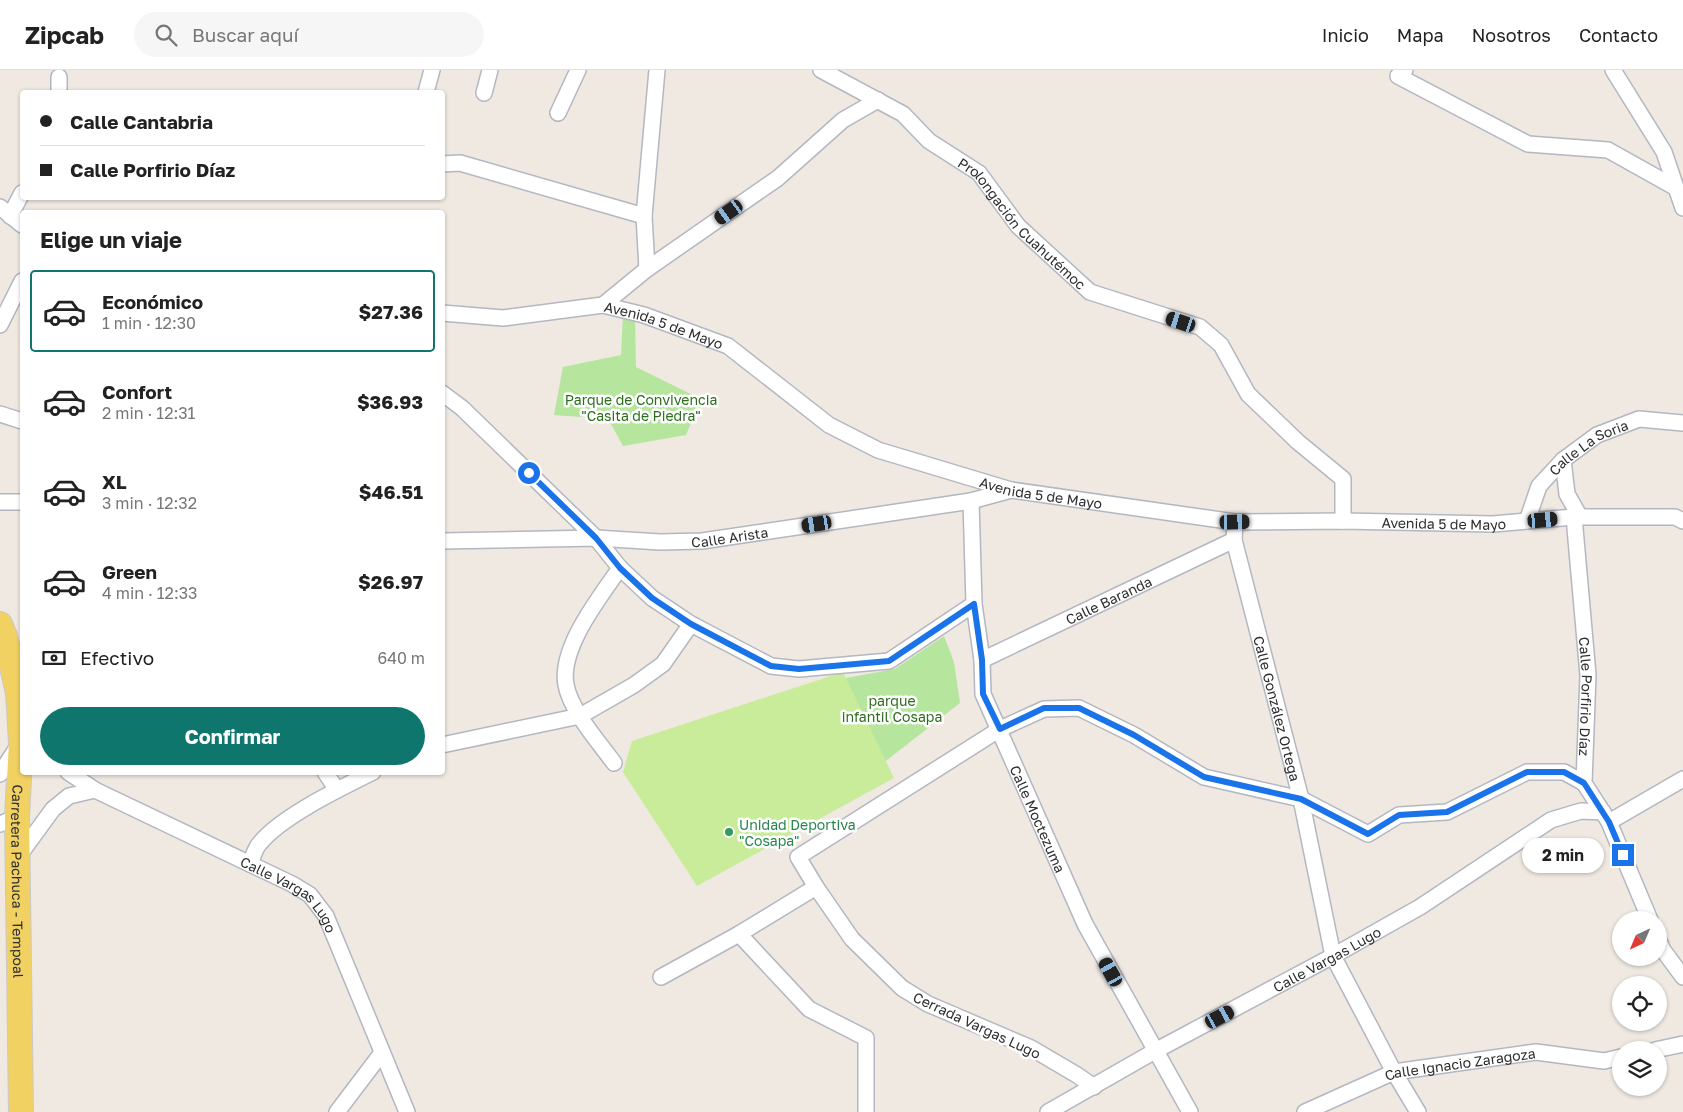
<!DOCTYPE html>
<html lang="es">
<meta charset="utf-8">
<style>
body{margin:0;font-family:"Golos Text",sans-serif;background:#f6f6f6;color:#222;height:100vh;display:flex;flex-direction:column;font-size:19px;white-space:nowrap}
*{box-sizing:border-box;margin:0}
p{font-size:16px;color:#767676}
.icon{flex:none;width:28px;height:28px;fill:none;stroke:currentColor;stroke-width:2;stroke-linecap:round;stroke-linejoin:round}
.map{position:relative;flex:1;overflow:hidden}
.side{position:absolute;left:20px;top:140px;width:425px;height:565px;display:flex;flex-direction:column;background:#fff;border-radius:5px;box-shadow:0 1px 4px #0004}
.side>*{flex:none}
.guide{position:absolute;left:20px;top:20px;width:425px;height:110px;border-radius:5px;box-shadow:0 1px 4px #0004;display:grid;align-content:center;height:110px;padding:0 20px;background:#fff}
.needle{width:32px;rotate:224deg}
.buttons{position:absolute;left:1612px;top:841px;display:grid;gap:10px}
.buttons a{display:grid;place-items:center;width:55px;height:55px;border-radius:50%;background:#fff;box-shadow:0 1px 4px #0004;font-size:25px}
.end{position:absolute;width:22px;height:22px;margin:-11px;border:6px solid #1a73e8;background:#fff;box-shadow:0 0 0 2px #fff}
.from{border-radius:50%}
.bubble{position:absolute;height:35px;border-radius:18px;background:#fff;box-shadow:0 1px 4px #0004;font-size:16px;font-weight:700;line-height:35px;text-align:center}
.car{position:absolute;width:15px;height:30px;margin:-15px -8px;border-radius:6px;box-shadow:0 0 4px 1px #0007;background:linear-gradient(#222 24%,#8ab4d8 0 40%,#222 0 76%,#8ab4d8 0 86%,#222 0)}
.guide b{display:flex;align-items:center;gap:18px;height:48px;font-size:19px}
.guide b+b{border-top:1px solid #e0e0e0}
.guide i{width:12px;height:12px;background:#222}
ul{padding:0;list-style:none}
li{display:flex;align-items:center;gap:15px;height:82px;margin:0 10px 8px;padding:0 10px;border:2px solid transparent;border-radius:5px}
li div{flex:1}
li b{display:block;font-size:19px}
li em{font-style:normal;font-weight:700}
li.active{border-color:#0f766e}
li>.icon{width:45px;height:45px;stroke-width:1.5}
h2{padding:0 20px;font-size:22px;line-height:60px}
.pay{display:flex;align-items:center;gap:12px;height:55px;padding:0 20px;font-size:19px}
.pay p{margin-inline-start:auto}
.primary-button{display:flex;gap:10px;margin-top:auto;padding:10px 20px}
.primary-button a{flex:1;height:58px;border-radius:30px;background:#0f766e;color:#fff;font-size:20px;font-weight:700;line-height:58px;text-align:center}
header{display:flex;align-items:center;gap:30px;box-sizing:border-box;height:70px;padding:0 25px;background:#fff;border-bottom:1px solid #e0e0e0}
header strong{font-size:24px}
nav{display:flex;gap:28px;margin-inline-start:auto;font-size:18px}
.search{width:350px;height:45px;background:#f6f6f6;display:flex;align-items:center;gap:12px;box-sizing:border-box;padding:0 18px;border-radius:28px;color:#767676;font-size:19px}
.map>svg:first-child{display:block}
.green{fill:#b6e59e}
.pitch{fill:#c9ec9a}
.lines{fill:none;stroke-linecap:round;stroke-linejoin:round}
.street-casing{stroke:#b4b7c1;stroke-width:18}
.primary-casing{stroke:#c9c9c9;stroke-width:26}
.street{stroke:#fff;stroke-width:15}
.primary{stroke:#f2d163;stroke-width:24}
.route{stroke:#1a73e8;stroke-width:6}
.leisure-dot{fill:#2e9e5b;stroke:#fff;stroke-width:2}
.labels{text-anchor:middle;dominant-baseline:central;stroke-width:5;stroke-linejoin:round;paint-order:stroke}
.street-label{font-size:14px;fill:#2e2e2e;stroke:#fff}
.park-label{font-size:14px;fill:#2c6e1b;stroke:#fff}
.leisure-label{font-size:14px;fill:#27864d;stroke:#fff;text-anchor:start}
</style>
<header>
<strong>Zipcab</strong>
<div class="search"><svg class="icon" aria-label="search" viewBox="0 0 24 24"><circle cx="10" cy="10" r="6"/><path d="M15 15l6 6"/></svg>Buscar aquí</div>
<nav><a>Inicio</a><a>Mapa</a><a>Nosotros</a><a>Contacto</a></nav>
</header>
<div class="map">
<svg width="1683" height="1042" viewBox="0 0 1683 1042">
<rect width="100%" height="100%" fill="#efe9e1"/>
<g class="green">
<path d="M623,245L635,247L636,297L701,329L686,365L623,376L605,343L581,347L554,345L563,297L621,285Z"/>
<path d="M944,566L954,592L960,633L882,694L840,609L895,599Z"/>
</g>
<path class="pitch" d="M843,602L894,708L697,816L623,702L632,671Z"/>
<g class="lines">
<g class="street-casing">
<g id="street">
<path id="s1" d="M821,0L903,44L929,71L979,103L1018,156L1090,222L1200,257L1221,275L1248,324L1298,372L1343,409V451"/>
<path d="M1405,0L1398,6L1528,74L1608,80L1676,118"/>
<path d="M1613,0L1664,82L1683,138"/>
<path d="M59,22V7"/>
<path d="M426,22L432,0"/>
<path d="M484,23L490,0"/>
<path d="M558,43L578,0"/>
<path d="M442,94L460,93L644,146"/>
<path d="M0,137L22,155"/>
<path d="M10,146L22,123"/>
<path d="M647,199L644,146L657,0"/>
<path d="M603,235L647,199L778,108L843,50L878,30"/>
<path id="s2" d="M442,243L503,248L603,235L644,245L728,276L829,355L878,380L1011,420L1235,452L1343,451L1493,454L1574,447H1675L1683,451"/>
<path d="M0,255L22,211"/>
<path d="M442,323L462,338L596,468L620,498L652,528L691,554L771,596L799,599L889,591L974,534"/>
<path d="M0,344L22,351"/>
<path d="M1563,390L1567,424L1580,447"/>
<path id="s3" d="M971,431L974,534L982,590L983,624L1085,854L1190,1042"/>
<path d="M0,432H22"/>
<path id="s4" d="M1574,447L1588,605L1584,713L1609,752L1650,850"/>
<path id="s5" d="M1527,451L1539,416L1563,390L1597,365L1639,349L1683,353"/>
<path id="s6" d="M1235,452L1234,470L1301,729L1333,886L1394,1002L1418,1042"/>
<path id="s7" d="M442,471L596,468L660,472L702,471L971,431L1011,420"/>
<path id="s8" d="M982,590L1234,470"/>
<path d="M442,675L580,646L634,615L663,594L691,554"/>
<path d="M614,693C598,671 571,641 566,615C559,578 600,527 620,498"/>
<path id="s9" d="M68,702L95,720L292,814L310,825L326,846L407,1042"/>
<path d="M325,702L337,720"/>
<path d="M0,704L18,676"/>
<path d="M1609,752L1683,709"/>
<path d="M0,754L17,747"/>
<path d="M18,787L53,739L69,726L95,720"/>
<path d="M250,794C253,787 255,778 260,773C282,746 341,718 373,702"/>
<path d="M739,864L809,939L866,968V1042"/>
<path d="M1659,871L1663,880L1683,907"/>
<path d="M661,907L739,864L816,817"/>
<path d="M1655,980L1683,974"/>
<path d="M1094,1017L1077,1005L1031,978L928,934L902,918L852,869L816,817L798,787L1000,659L1044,639L1079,638L1134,665L1204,707L1301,729L1368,764L1399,745L1447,742L1527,702H1564L1584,713"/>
<path d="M337,1042L381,984"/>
<path id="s10" d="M1048,1042L1155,981L1333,886L1420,837L1551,750L1581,741L1603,742"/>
<path id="s11" d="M1305,1042L1394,1002L1536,982L1604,991L1621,987"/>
</g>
</g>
<g class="primary-casing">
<g id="primary">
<path id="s12" d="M0,554L5,566L18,623L21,672L17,747L21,1042"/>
</g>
</g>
<use href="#street" class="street"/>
<use href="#primary" class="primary"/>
</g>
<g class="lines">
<path class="route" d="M529,403L596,468L620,498L652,528L691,554L771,596L799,599L889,591L974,534L982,590L983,624L1000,659L1044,638H1079L1134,665L1204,707L1301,729L1368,764L1399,745L1447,742L1527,702H1564L1584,713L1609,752L1623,785"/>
</g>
<circle class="leisure-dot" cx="729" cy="762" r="5"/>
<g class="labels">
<g class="street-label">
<text stroke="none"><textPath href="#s1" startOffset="256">Prolongación Cuahutémoc</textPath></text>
<text stroke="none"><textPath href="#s2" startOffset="226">Avenida 5 de Mayo</textPath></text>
<text stroke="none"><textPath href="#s5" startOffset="101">Calle La Soria</textPath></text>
<text stroke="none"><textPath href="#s2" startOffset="646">Avenida 5 de Mayo</textPath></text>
<text stroke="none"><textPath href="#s2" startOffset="1051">Avenida 5 de Mayo</textPath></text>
<text stroke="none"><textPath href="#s7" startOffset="288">Calle Arista</textPath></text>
<text stroke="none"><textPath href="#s8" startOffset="140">Calle Baranda</textPath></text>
<text stroke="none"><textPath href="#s4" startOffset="180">Calle Porfirio Díaz</textPath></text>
<text stroke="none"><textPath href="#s6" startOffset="192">Calle González Ortega</textPath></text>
<text stroke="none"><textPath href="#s3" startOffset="330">Calle Moctezuma</textPath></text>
<text stroke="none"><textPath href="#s12" startOffset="260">Carretera Pachuca - Tempoal</textPath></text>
<text stroke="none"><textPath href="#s9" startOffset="255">Calle Vargas Lugo</textPath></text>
<text stroke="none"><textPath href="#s10" startOffset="318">Calle Vargas Lugo</textPath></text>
<text transform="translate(977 955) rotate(25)">Cerrada Vargas Lugo</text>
<text stroke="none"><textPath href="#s11" startOffset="164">Calle Ignacio Zaragoza</textPath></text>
</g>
<g class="park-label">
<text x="641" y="329">Parque de Convivencia<tspan x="641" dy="16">"Casita de Piedra"</tspan></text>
<text x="892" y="630">parque<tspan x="892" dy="16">infantil Cosapa</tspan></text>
</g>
<g class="leisure-label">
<text x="739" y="754">Unidad Deportiva<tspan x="739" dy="16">"Cosapa"</tspan></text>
</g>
</g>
</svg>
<div class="buttons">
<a><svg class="needle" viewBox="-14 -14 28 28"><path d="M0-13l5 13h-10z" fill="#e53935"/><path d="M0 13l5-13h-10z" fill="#767676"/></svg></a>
<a><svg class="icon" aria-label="locate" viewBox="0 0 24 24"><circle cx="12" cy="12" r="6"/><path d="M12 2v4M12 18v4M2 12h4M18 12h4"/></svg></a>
<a><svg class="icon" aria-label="layers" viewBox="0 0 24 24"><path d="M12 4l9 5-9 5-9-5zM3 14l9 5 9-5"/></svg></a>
</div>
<i class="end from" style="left:529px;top:403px"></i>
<i class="end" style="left:1623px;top:785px"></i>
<div class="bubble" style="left:1522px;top:768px;width:82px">2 min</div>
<i class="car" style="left:729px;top:142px;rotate:235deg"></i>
<i class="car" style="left:1181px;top:252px;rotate:288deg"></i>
<i class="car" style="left:1543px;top:450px;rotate:85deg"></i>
<i class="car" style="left:1235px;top:452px;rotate:89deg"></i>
<i class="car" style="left:817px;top:454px;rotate:261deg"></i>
<i class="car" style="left:1111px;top:902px;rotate:331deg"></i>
<i class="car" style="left:1220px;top:947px;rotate:62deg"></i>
<div class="guide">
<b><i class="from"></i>Calle Cantabria</b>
<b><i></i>Calle Porfirio Díaz</b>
</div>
<section class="side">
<h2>Elige un viaje</h2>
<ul>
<li class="active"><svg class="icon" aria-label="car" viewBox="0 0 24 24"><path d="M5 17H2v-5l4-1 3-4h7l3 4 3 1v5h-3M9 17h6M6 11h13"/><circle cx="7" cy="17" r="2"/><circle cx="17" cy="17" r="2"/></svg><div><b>Económico</b><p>1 min · 12:30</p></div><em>$27.36</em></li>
<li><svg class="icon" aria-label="car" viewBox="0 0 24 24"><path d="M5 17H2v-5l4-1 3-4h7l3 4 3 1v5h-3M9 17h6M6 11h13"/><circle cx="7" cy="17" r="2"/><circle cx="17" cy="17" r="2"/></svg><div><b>Confort</b><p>2 min · 12:31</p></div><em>$36.93</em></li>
<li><svg class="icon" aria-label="car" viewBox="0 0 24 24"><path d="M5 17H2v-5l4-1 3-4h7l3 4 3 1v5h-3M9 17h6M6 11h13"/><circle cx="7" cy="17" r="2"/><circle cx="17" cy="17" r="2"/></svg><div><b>XL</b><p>3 min · 12:32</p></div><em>$46.51</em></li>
<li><svg class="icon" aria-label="car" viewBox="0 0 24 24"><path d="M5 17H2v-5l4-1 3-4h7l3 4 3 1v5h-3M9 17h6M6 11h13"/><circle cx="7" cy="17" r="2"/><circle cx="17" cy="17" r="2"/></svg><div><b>Green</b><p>4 min · 12:33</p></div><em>$26.97</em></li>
</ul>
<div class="pay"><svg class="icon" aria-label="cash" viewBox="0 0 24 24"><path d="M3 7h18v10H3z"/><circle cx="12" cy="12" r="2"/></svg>Efectivo<p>640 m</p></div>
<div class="primary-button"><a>Confirmar</a></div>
</section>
</div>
